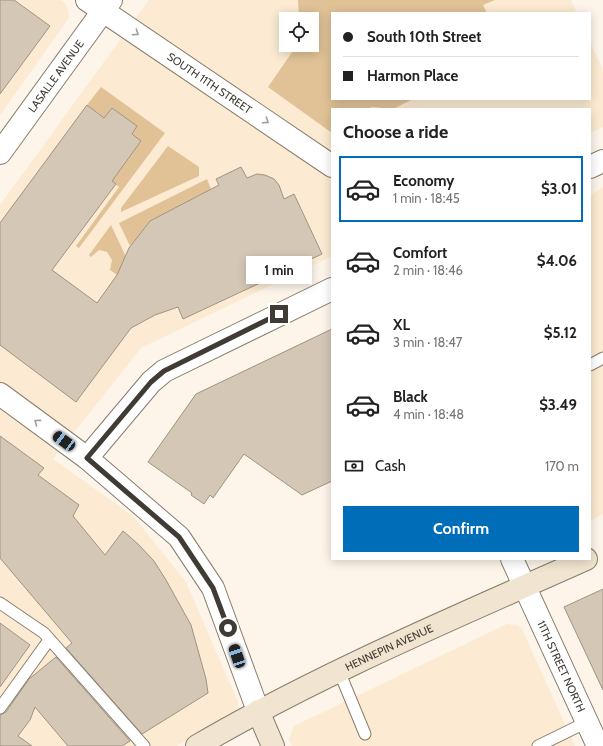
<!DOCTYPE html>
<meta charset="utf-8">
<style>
body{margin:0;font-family:Cabin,sans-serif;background:#f6f6f6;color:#222;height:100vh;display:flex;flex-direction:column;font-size:15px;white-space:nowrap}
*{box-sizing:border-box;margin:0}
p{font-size:13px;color:#767676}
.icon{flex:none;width:22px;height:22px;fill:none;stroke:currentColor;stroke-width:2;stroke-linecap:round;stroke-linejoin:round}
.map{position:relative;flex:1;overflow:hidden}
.side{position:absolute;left:331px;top:108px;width:260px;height:452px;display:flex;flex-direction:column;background:#fff;border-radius:0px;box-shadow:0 2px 10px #0003}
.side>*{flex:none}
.banner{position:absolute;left:331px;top:12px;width:260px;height:88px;border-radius:0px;box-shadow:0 2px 10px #0003;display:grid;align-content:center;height:88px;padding:0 12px;background:#fff}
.controls{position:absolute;left:279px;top:12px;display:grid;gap:8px}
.controls a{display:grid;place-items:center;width:40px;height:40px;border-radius:0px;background:#fff;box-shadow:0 2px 10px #0003;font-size:20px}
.end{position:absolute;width:18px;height:18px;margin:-9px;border:5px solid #403b34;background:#fff;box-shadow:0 0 0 2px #fff}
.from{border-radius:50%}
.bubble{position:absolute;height:28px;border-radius:0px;background:#fff;box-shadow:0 2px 10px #0003;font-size:13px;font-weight:800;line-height:28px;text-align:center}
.car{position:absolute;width:12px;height:24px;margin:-12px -6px;border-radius:5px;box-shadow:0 0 3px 1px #0007;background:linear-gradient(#222 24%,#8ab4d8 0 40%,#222 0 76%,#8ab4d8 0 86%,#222 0)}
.banner b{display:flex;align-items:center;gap:14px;height:38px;font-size:15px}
.banner b+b{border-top:1px solid #e0e0e0}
.banner i{width:10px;height:10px;background:#222}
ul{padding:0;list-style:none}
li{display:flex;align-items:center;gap:12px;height:66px;margin:0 8px 6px;padding:0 4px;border:2px solid transparent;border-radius:0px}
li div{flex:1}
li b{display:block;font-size:15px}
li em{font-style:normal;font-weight:800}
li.current{border-color:#006db8}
li>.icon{width:36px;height:36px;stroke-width:1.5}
h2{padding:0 12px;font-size:18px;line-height:48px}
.pay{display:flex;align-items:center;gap:10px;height:44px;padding:0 12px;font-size:15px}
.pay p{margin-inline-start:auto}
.cta{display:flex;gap:8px;margin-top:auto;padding:8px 12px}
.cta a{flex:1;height:46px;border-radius:0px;background:#006db8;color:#fff;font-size:16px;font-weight:800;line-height:46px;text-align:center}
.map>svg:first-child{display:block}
.built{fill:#fcebd2;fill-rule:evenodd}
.green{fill:#e0c296}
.building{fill:#d4c7b6;stroke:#9f9382}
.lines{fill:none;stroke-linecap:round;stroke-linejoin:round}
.service-casing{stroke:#887d6c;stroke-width:13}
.tertiary-casing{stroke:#887d6c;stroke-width:24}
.secondary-casing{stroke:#887d6c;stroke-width:24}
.service{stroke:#fff;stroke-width:11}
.tertiary{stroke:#fff;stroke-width:22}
.secondary{stroke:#f1e4d0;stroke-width:22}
.oneway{stroke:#a09d9a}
.route{stroke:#403b34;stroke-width:5}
.labels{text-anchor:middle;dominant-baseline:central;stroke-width:3;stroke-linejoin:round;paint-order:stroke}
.street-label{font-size:11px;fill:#403b34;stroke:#fff}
</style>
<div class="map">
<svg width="603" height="746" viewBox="0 0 603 746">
<rect width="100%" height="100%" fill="#fdf5ea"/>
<g class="built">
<path d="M0,0H60L65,3L68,9L69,18L0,115Z"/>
<path d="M149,0H571L577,13H332V99H590V42L603,70V127L590,133V109H332V256L141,348L53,459L133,516L186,582L238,702V709L235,714L177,746H0V205ZM286,19H312V45H286Z"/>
<path d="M603,187V514L590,521V196Z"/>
<path d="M507,624L517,625L522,629L575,746H292L289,739L294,726Z"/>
</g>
<g class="green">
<path d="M298,0H495L483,5L487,13H332V99H413L393,109L372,107L366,109H332V133L268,87L297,45H312V19H299Z"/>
<path d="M101,87L165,133L79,248L76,246L119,187L112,181L141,141L132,134L137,126L112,108L104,118L87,105Z"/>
<path d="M168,146L199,167V176L121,212V208Z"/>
<path d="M207,179L211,189L150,221L130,246L119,223Z"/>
<path d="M111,225L143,293L110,270L112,260L107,252L99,250L91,257L89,255Z"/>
</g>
<g class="building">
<path d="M0,0H14L50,26L0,94Z"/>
<path d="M87,105L104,118L112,108L137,126L132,134L141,141L112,181L116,184L52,270L97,303L117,275L129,248L150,221L219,185L216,179L241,167L247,178L257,174L265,175L274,179L279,185L284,199L294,194L322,254L183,319L178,307L155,315L131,328L76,402L0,345V223Z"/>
<path d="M332,329V481L302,495L244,454L213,498L210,495L204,504L191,495L192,493L148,462L196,394Z"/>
<path d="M0,436L44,468L38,475L79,505L73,516L105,555L123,531L138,544L154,561L166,580L191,625L206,679L208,693L142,734L66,648L72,643L0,558Z"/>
<path d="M603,589V690L564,607Z"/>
<path d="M0,623L30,645L0,687Z"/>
<path d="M56,657L130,741L122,746H68L35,707L30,720L18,736L32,746H0V715L6,712L29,679Z"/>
</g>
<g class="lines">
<g class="service-casing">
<g id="service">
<path d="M590,365L603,358"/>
<path d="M0,603L44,633L144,746"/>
<path d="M339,671L365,734"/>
<path d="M0,708L49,640"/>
<path d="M538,746L587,722"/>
</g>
</g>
<g class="tertiary-casing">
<g id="tertiary">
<path id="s1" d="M87,0L332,166"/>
<path id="s2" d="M0,153L111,0"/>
<path d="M590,167L603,161"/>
<path d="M0,394L87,458L179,537L213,588L258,711"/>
<path d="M87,458L151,382L164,371L332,289"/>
<path id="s3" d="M512,559L598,746"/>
</g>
</g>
<g class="secondary-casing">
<g id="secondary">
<path d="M258,711L273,746"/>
<path id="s4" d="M197,746C322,673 454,618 586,559"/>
</g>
</g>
<use href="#service" class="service"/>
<use href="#tertiary" class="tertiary"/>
<use href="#secondary" class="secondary"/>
</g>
<defs><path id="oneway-chevron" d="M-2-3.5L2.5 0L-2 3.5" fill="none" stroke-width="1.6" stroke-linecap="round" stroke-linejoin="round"/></defs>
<g class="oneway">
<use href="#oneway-chevron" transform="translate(136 33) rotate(34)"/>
<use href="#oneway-chevron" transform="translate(266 121) rotate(34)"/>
<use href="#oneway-chevron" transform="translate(37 422) rotate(-144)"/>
</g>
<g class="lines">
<path class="route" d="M228,628L213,588L179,537L87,458L151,382L164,371L279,314"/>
</g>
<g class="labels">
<g class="street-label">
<text stroke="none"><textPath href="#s2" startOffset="95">LASALLE AVENUE</textPath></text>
<text stroke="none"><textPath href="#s1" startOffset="148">SOUTH 11TH STREET</textPath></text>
<text stroke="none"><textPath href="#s4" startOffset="216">HENNEPIN AVENUE</textPath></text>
<text stroke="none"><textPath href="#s3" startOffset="118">11TH STREET NORTH</textPath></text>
</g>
</g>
</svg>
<div class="controls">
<a><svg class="icon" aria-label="locate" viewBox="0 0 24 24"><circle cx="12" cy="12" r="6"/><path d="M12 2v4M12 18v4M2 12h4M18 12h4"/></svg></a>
</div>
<i class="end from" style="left:228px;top:628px"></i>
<i class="end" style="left:279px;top:314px"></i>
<div class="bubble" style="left:246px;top:256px;width:66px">1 min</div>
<i class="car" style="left:64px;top:441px;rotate:306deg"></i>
<i class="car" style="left:237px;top:656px;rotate:341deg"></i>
<div class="banner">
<b><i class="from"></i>South 10th Street</b>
<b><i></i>Harmon Place</b>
</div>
<section class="side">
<h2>Choose a ride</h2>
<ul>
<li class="current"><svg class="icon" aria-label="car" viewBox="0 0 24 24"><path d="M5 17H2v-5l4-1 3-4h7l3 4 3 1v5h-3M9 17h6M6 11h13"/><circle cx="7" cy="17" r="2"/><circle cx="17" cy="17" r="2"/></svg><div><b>Economy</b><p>1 min · 18:45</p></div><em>$3.01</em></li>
<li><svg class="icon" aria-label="car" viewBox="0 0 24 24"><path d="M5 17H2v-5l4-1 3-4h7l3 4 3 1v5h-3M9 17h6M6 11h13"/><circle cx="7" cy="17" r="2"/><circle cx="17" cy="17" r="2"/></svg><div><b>Comfort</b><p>2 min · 18:46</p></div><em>$4.06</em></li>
<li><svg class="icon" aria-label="car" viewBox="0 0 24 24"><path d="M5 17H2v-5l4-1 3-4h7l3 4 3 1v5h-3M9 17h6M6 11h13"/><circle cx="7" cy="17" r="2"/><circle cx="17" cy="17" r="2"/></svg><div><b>XL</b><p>3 min · 18:47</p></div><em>$5.12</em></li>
<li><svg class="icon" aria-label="car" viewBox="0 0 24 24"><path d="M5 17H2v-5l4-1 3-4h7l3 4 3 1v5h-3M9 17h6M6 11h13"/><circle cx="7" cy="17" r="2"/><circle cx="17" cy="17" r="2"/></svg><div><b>Black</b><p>4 min · 18:48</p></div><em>$3.49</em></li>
</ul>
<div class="pay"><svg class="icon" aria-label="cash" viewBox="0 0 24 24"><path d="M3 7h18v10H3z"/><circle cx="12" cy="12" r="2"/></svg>Cash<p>170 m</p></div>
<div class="cta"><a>Confirm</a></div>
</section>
</div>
